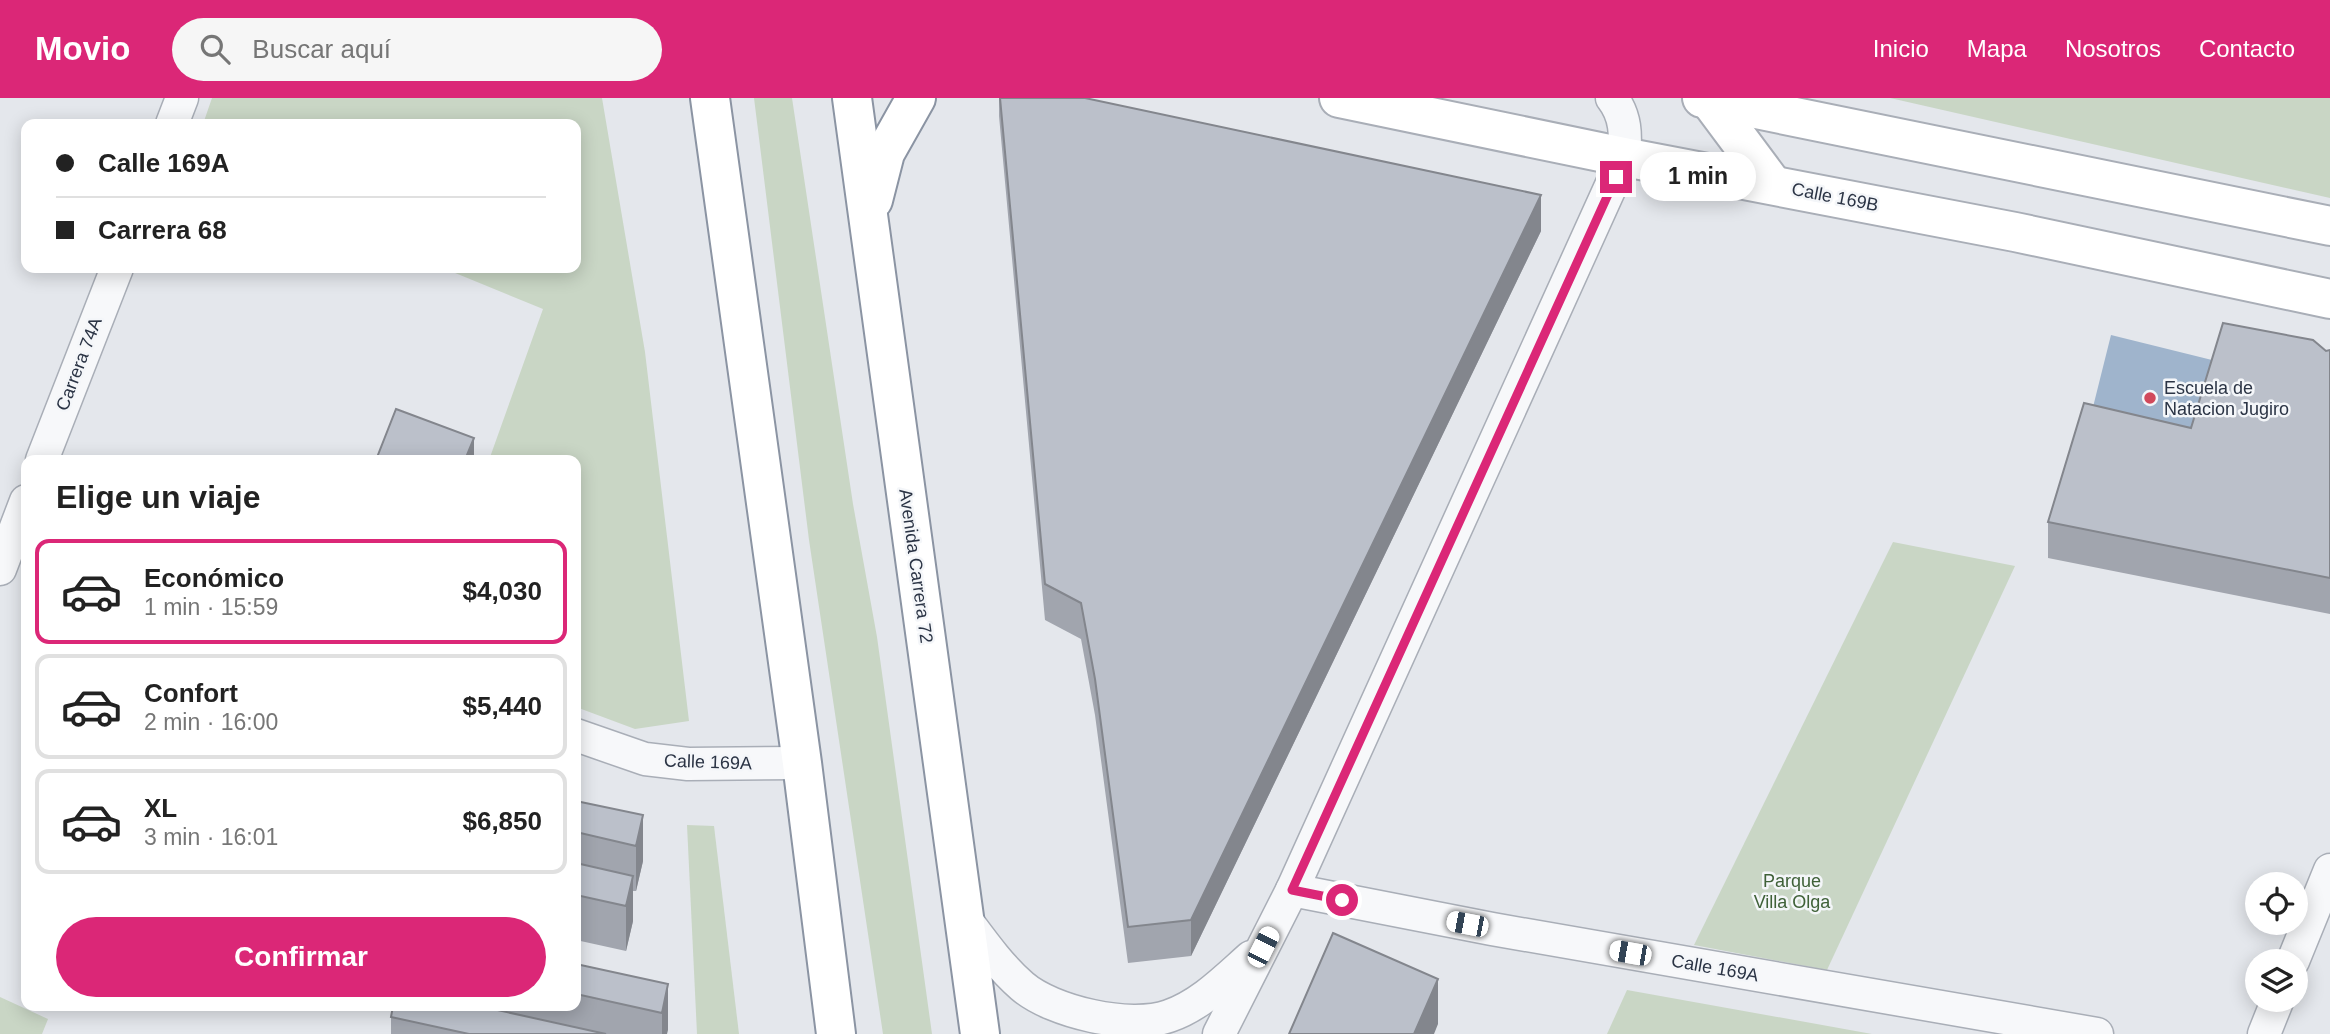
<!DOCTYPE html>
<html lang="es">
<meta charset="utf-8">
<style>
body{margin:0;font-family:Helvetica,sans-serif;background:#f6f6f6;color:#222;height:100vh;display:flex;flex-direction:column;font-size:26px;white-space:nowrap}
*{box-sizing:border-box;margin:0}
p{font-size:23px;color:#767676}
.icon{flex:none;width:38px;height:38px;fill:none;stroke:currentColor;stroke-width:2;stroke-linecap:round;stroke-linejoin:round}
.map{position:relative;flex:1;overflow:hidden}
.details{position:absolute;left:21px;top:357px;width:560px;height:556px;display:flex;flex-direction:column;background:#fff;border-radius:14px;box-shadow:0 4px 18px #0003}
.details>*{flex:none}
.banner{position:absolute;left:21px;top:21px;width:560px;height:154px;border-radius:14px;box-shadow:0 4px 18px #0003;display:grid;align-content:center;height:154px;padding:0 35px;background:#fff}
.tools{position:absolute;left:2245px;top:774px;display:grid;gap:14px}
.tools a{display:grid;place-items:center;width:63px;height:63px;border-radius:50%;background:#fff;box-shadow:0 4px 18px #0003;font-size:35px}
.end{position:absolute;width:32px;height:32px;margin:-16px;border:9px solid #db2777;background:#fff;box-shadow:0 0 0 4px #fff}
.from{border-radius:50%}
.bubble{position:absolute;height:49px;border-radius:24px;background:#fff;box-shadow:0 4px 18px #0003;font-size:23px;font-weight:700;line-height:49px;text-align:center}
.car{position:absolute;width:21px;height:42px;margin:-21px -10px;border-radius:9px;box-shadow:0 0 5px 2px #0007;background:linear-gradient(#fff 24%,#345 0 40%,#fff 0 76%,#345 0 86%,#fff 0)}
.banner b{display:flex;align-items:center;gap:24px;height:66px;font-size:26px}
.banner b+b{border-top:2px solid #e0e0e0}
.banner i{width:18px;height:18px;background:#222}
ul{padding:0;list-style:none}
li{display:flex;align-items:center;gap:21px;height:105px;margin:0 14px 10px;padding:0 21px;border:4px solid #e0e0e0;border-radius:14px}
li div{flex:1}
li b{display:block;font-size:26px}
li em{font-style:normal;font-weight:700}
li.selected{border-color:#db2777}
li>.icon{width:63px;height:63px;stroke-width:1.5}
h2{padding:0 35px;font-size:32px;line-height:84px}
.action{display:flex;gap:14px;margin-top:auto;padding:14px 35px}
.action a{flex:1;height:80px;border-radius:42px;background:#db2777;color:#fff;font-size:28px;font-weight:700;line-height:80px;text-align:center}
header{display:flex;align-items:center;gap:42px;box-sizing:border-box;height:98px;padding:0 35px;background:#db2777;color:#fff}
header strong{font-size:33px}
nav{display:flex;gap:38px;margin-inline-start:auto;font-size:24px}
.search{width:490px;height:63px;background:#f6f6f6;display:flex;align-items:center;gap:18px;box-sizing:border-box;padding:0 24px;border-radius:38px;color:#767676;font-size:26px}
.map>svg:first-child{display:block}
.green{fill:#c9d6c5}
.water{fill:#9fb4cc}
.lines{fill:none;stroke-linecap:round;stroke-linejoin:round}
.street-casing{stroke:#a9aeb7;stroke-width:35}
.secondary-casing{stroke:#a9aeb7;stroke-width:42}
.highway-casing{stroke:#8b94a3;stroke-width:42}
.street{stroke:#f7f8fa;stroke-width:32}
.secondary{stroke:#fff;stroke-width:38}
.highway{stroke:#fff;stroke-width:38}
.wall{fill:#a1a5ae}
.shaded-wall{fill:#83868d}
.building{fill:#bbc0ca;stroke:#83868d;stroke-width:2}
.route{stroke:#db2777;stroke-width:9}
.poi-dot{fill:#d1495b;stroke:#f4f6f9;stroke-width:2.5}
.labels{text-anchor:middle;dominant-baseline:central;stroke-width:5;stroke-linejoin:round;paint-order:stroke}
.street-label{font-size:18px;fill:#2b3445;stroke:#f4f6f9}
.poi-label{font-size:18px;fill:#2b3445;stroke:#f4f6f9;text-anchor:start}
.park-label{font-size:18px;fill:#3f6138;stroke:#f4f6f9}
</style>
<header>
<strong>Movio</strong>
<div class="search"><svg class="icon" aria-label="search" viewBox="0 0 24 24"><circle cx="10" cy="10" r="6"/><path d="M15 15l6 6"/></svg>Buscar aquí</div>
<nav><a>Inicio</a><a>Mapa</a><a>Nosotros</a><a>Contacto</a></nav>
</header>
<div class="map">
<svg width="2330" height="936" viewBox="0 0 2330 936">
<rect width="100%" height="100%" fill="#e4e7ec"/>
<g class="green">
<path d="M212,0H602L645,254L689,623L635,631L576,609V362H489L543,211L443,170H576V26H203Z"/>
<path d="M754,0H792L853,406L877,539L932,936H883L809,442Z"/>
<path d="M1890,0H2330V100Z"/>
<path d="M1893,444L2015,468L1827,872L1694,847Z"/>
<path d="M687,727L714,728L739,936H697Z"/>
<path d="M1627,892L1872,936H1607Z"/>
<path d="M0,899L48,921L42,936H0Z"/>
</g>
<path class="water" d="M2111,237L2216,263L2189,361L2086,337Z"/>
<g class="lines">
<g class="street-casing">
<g id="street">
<path d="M172,26L182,0"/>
<path d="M42,362L117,170"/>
<path d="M0,471L26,403"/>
<path d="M576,637L645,661L688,666L802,665"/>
<path d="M1292,792L1492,831L2097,936"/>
<path d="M963,818C981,842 999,868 1022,888C1052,914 1130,932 1169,918C1201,907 1226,881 1251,859"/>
<path d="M2293,863L2330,772"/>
<path d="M1219,936L1292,792L1624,59C1626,37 1626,18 1612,0"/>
<path d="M2264,936L2278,901"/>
</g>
</g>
<g class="secondary-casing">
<g id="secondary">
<path d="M1339,0L1624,59L2015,134L2330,201"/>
<path d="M1702,0L2330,128"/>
<path d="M1708,0L1772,86"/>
</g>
</g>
<g class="highway-casing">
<g id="highway">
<path d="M710,0L802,665L836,936"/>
<path d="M852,0L980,936"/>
<path d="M873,102L885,55L916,0"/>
</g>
</g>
<use href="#street" class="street"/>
<use href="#secondary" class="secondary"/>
<use href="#highway" class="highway"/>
</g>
<g class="wall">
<path d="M999,0H1085L1541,133L1191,858L1128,865L1095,617L1081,541L1045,522L999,18Z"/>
<path d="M2330,252V516L2048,460V424L2191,330L2326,253Z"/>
<path d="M576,703L643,717V763L636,793H633V823L626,853L576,842Z"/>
<path d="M576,866L668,886L667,936H391V919L393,908H576Z"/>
</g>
<g class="shaded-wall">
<path d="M1541,97V133L1191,858V822Z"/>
<path d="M474,340V362H465Z"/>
<path d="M643,717V763L636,793V748Z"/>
<path d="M633,778V823L626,853V808Z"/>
<path d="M1438,881V926L1434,936H1414Z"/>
<path d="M668,886V932L667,936H662V915Z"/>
</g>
<g class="building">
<path d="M1000,0H1085L1541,97L1191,822L1128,829L1095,581L1081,505L1045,486Z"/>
<path d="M2223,225L2313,242L2326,253L2330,252V480L2048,424L2084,305L2191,330Z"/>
<path d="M396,311L474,340L465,362H376Z"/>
<path d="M576,703L643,717L636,748L576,734Z"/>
<path d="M576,765L633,778L626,808L576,797Z"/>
<path d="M1333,835L1438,881L1414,936H1289Z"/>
<path d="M576,866L668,886L662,915L576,896Z"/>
<path d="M393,908H479L606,936H469L391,919Z"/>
</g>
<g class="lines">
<path class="route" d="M1342,802L1292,792L1616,79"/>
</g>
<circle class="poi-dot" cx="2150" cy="300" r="7"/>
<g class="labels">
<g class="street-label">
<text transform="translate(1835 99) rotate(11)">Calle 169B</text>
<text transform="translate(79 266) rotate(-69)">Carrera 74A</text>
<text transform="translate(916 468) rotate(82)">Avenida Carrera 72</text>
<text transform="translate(708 664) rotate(2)">Calle 169A</text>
<text transform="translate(1715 870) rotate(10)">Calle 169A</text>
</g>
<g class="poi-label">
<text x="2164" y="290">Escuela de<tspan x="2164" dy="21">Natacion Jugiro</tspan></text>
</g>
<g class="park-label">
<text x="1792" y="783">Parque<tspan x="1792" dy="21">Villa Olga</tspan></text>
</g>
</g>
</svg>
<div class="tools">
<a><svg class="icon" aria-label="locate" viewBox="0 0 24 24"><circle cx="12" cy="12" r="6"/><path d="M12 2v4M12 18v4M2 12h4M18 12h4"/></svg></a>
<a><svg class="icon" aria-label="layers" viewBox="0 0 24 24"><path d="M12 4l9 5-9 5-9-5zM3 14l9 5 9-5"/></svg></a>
</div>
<i class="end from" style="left:1342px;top:802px"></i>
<i class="end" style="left:1616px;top:79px"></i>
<div class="bubble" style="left:1640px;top:54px;width:116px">1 min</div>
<i class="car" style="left:1467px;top:826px;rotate:281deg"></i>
<i class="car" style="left:1263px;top:849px;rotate:27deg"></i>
<i class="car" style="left:1630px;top:855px;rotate:280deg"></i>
<div class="banner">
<b><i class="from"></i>Calle 169A</b>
<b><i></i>Carrera 68</b>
</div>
<section class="details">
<h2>Elige un viaje</h2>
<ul>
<li class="selected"><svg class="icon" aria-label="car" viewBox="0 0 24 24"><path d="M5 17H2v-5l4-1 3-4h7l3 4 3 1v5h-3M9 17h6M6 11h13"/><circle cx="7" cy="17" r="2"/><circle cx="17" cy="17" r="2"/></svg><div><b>Económico</b><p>1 min · 15:59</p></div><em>$4,030</em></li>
<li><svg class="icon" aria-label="car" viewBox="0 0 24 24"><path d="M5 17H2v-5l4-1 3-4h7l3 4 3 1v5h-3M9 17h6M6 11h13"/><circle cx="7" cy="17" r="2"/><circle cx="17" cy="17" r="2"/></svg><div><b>Confort</b><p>2 min · 16:00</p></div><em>$5,440</em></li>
<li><svg class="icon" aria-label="car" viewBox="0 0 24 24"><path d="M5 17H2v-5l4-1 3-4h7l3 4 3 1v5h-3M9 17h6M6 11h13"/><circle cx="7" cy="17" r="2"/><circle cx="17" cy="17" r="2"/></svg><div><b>XL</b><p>3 min · 16:01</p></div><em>$6,850</em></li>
</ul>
<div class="action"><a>Confirmar</a></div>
</section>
</div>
